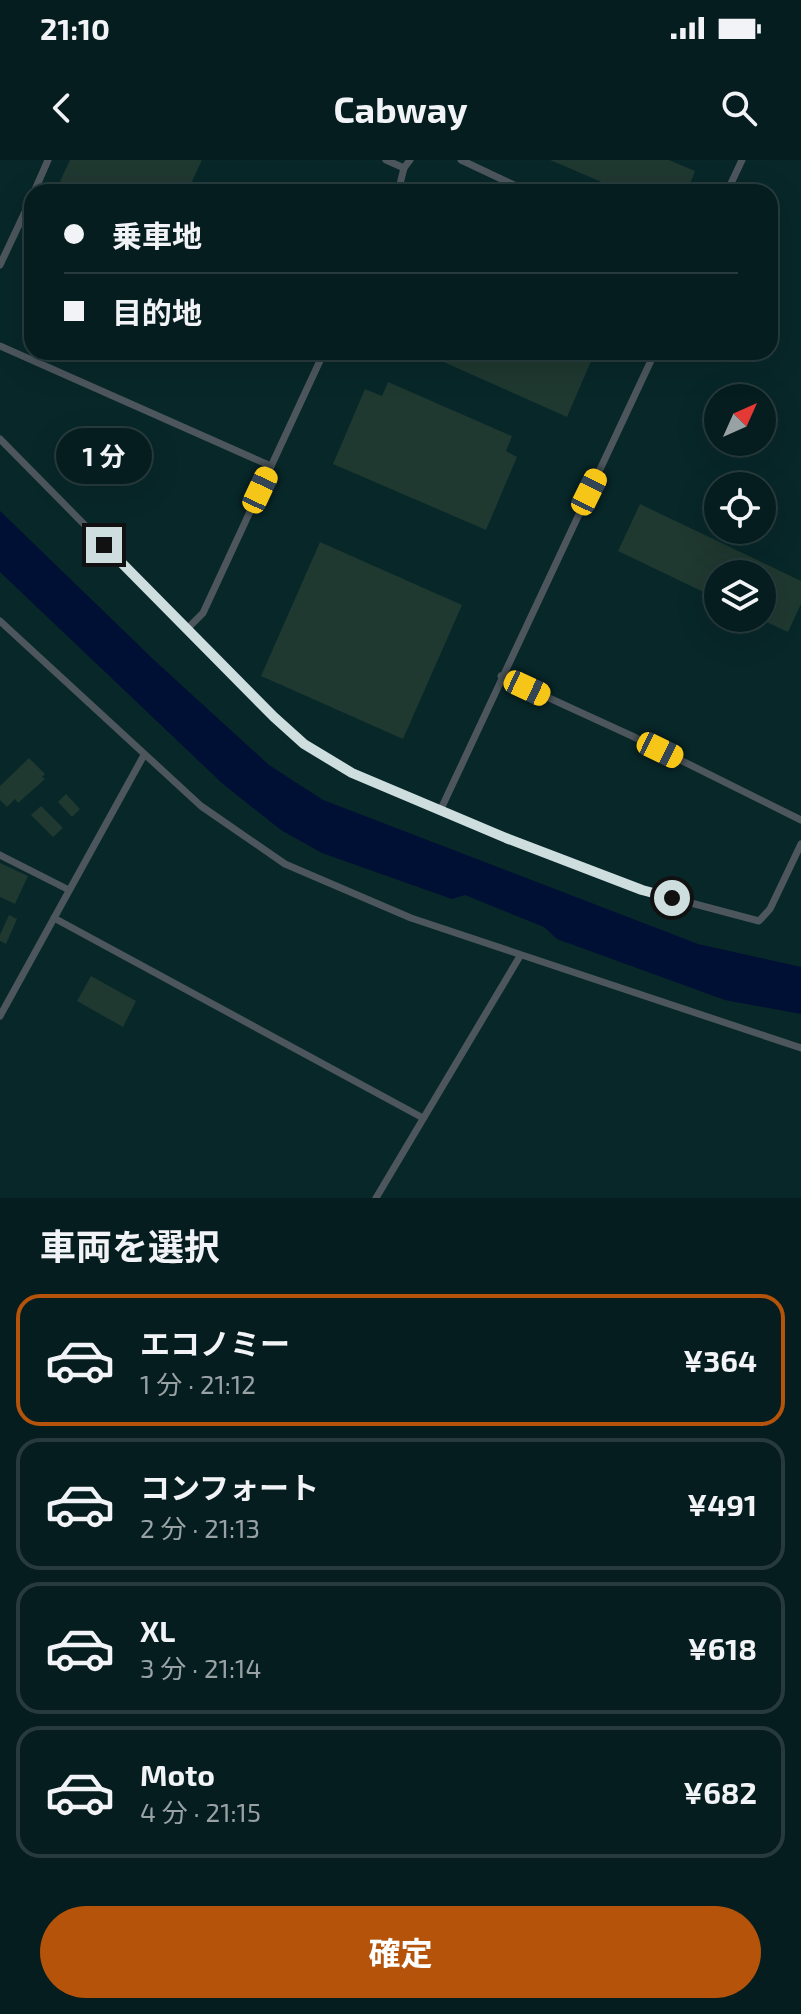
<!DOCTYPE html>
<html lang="ja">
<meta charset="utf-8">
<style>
body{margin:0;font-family:"Exo 2","Noto Sans JP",sans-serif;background:#0f2628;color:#f1f3f6;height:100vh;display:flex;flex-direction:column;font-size:30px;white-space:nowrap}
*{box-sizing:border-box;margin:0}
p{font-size:26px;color:#98a2a4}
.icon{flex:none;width:44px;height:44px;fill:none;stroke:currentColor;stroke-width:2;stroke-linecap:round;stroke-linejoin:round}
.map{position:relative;height:1038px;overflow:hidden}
.sheet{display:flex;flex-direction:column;background:#061d1f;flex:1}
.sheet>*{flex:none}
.hud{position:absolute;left:24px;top:24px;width:754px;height:176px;border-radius:24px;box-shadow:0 8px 32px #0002,0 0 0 2px #273b3d;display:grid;align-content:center;height:176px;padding:0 40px;background:#061d1f}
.needle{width:52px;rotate:45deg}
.fabs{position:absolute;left:704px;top:224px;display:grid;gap:16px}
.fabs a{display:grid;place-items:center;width:72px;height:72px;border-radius:50%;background:#061d1f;box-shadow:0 8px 32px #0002,0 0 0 2px #273b3d;font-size:40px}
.end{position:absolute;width:36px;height:36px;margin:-18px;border:10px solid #cededf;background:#111;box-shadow:0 0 0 4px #111}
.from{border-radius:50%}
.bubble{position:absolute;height:56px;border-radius:28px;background:#061d1f;box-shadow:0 8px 32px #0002,0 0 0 2px #273b3d;font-size:26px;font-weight:700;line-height:56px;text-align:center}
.car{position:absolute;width:24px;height:48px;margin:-24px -12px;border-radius:10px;box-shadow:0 0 6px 2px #0007;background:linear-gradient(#f5c518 24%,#345 0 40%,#f5c518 0 76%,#345 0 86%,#f5c518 0)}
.hud b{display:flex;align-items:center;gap:28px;height:76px;font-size:30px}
.hud b+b{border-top:2px solid #273b3d}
.hud i{width:20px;height:20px;background:#f1f3f6}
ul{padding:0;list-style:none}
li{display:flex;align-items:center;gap:24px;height:132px;margin:0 16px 12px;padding:0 24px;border:4px solid #273b3d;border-radius:24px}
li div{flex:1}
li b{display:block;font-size:30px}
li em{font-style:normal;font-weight:700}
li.current{border-color:#b45309}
li>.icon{width:72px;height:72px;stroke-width:1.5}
h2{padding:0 40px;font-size:36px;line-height:96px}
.button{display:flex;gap:16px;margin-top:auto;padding:16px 40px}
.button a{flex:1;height:92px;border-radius:48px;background:#b45309;color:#fff;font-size:32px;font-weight:700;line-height:92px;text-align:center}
.status{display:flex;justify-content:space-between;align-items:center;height:56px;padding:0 40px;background:#061d1f;direction:ltr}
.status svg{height:22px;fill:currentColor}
header{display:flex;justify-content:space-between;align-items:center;height:104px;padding:0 40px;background:#061d1f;font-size:36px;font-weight:700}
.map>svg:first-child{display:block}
.water{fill:#000f34}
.building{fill:#1f3830}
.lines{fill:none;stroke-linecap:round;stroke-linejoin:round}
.lane{stroke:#4c565c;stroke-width:7}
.route{stroke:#cededf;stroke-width:10}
</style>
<div class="status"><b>21:10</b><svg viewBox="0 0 49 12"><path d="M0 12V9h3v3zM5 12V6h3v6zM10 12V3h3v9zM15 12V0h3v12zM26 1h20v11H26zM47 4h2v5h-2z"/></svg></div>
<header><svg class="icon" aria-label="back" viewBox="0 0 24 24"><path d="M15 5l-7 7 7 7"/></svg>Cabway<svg class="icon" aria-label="search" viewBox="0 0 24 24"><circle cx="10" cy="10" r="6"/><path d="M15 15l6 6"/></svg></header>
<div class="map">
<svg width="801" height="1038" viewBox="0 0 801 1038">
<rect width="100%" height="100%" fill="#082729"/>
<path class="water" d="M0,351L155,501L269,605L323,640L698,784L801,807V854L725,840L557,779L544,767L465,735L452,739L322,693L281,670L223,624L0,412Z"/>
<g class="building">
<path d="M70,0H202L187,32H55Z"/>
<path d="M550,0H669L695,11L687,32H625Z"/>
<path d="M421,192H595L567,257Z"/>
<path d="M388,222L512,276L506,291L517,297L486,370L333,304L365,229L382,236Z"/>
<path d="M88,271L96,278L88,287L81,280Z"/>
<path d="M640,344L801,421V444L788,472L762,460V414H718V439L618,391Z"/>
<path d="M320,382L462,445L403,579L261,516Z"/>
<path d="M29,598L45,614L42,617L45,619L18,643L15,639L7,647L0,640V626Z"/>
<path d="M66,634L80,649L72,657L58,642Z"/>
<path d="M41,646L63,668L53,677L31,655Z"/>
<path d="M0,703L28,716L15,744L0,737Z"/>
<path d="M9,755L17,759L6,784L0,781V775Z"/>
<path d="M91,816L136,841L123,867L77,841Z"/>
</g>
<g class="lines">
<g class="lane">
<path d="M386,0L404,8"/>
<path d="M461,0L529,32"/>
<path d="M34,32L48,0"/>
<path d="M398,32L404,8L410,0"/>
<path d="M727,32L742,0"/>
<path d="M0,105L32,37"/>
<path d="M0,186L271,306"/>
<path d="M0,279L274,557L304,584L352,613L440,651L642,730L759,761L770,749L801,684"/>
<path d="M0,461L201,646L285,704L411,758L801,888"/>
<path d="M187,469L203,453L324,192"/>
<path d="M501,516L632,576L801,660"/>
<path d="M440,651L655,192"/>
<path d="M0,695L69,730"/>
<path d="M54,758L423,958"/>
<path d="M0,856L144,595"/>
<path d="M376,1038L520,796"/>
</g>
</g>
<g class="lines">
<path class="route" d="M104,385L274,557L304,584L352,613L506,678L642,730L672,738"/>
</g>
</svg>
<div class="fabs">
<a><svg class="needle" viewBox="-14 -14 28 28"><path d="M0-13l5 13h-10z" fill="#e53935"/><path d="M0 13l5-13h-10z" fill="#98a2a4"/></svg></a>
<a><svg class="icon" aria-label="locate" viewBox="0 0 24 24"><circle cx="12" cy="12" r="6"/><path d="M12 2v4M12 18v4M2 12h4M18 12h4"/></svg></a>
<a><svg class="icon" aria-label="layers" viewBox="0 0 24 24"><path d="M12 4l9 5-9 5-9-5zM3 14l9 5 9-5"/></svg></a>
</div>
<i class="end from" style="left:672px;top:738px"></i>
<i class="end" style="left:104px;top:385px"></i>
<div class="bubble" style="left:56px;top:268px;width:96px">1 分</div>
<i class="car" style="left:260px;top:330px;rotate:25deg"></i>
<i class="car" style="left:589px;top:332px;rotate:26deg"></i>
<i class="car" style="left:527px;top:528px;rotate:115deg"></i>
<i class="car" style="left:660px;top:590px;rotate:116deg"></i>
<div class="hud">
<b><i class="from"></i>乗車地</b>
<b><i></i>目的地</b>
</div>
</div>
<section class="sheet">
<h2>車両を選択</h2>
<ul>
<li class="current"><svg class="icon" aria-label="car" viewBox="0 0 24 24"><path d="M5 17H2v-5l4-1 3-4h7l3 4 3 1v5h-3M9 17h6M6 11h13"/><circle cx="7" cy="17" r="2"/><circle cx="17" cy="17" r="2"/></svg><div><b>エコノミー</b><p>1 分 · 21:12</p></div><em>¥364</em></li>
<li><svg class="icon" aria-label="car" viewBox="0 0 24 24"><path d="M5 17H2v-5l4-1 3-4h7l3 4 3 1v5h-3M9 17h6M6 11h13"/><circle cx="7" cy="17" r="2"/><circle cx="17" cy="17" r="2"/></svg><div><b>コンフォート</b><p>2 分 · 21:13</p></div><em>¥491</em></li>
<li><svg class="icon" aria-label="car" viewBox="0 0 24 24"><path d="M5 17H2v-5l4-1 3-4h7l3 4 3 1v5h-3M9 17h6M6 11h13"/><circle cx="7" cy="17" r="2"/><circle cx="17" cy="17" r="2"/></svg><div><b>XL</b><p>3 分 · 21:14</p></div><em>¥618</em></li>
<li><svg class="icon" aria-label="car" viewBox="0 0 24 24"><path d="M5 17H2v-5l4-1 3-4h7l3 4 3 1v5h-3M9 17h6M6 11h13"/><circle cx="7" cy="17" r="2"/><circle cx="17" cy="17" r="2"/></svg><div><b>Moto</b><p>4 分 · 21:15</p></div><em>¥682</em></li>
</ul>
<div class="button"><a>確定</a></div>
</section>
